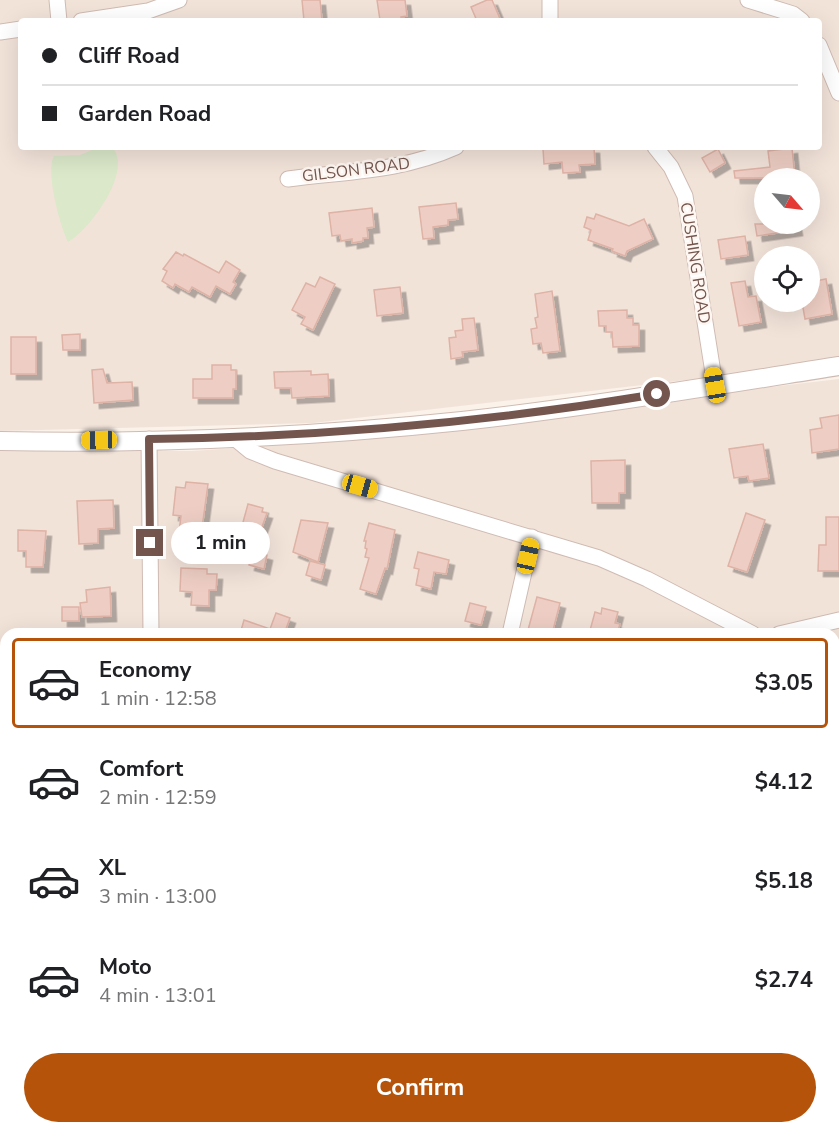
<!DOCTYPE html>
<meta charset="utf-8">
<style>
body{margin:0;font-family:"Nunito Sans",sans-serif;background:#f6f6f6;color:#202124;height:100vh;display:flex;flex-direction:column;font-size:22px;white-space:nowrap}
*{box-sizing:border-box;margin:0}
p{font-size:20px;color:#757577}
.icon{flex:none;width:33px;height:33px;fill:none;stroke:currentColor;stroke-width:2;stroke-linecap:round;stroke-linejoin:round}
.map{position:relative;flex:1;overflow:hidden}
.drawer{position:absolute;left:0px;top:628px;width:840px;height:506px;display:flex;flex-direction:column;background:#fff;border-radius:18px 18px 0 0;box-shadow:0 6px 24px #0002}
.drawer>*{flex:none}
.hud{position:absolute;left:18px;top:18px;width:804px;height:132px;border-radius:6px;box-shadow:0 6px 24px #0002;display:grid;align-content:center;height:132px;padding:0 24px;background:#fff}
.needle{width:39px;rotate:118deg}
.tools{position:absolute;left:754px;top:168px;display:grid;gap:12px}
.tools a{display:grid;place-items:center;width:66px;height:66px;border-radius:50%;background:#fff;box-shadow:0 6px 24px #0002;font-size:30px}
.end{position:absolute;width:27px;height:27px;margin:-14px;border:8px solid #74564f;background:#fff;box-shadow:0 0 0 3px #fff}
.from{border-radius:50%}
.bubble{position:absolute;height:42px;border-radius:21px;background:#fff;box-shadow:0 6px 24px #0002;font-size:20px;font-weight:700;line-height:42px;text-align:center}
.car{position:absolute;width:18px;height:36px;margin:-18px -9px;border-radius:8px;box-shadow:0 0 4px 2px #0007;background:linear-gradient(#f5c518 24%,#345 0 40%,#f5c518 0 76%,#345 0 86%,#f5c518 0)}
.hud b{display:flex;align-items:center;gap:21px;height:57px;font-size:22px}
.hud b+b{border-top:2px solid #e0e0e0}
.hud i{width:15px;height:15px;background:#202124}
ul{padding:10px 0 0;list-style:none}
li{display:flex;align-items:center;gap:18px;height:90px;margin:0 12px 9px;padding:0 12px;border:3px solid transparent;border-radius:6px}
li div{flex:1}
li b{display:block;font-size:22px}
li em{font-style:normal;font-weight:700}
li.selected{border-color:#b45309}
li>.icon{width:54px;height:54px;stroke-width:1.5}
.cta{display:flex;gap:12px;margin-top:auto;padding:12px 24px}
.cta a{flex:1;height:69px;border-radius:36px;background:#b45309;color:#fff;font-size:24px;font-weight:700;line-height:69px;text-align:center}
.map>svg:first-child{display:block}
.residential{fill:#f2e3d9;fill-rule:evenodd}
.green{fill:#dbe8c9}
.building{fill:#eecec4;stroke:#dfb2a6;stroke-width:1.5;filter:url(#shadow)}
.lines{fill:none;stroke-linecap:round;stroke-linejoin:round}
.minor-casing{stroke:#cfbbb3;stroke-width:17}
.tertiary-casing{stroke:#cfbbb3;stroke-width:20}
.minor{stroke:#fff;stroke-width:15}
.tertiary{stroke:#fff;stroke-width:18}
.rail{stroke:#b3a9c5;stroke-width:4.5;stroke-dasharray:9 6;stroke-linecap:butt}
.route{stroke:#74564f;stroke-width:8}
.labels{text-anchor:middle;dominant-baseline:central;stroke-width:5;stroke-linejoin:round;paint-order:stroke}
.street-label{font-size:16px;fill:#74564f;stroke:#fef6f1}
</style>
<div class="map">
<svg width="839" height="1133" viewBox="0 0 839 1133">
<defs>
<filter id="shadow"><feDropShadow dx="5.5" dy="5.5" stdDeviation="0" flood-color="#0004"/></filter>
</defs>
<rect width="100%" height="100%" fill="#fbf2ea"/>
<g class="residential">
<path d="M0,0H839V357L721,376L313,423L0,431ZM21,21H819V147H21ZM765,178H810V224H765ZM765,256H810V302H765Z"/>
<path d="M839,379V887L837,888V909H839V1133H564L561,1128H834V634H6V719L0,717V450L192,451L290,444Z"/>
</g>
<g class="green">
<path d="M99,147H112C134,170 90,230 68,242C60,226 45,171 54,156L80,155Z"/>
<path d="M0,717L6,719V777L0,772Z"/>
<path d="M377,1128H561L564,1133H382Z"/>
</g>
<g class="building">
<path d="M302,0H320L322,21H304Z"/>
<path d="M377,0H405L407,16L401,17V21L380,20Z"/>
<path d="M487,0H492L501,21H477L471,7Z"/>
<path d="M558,147L594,148L595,164L579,165L580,172L563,173L562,162L544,164L543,149Z"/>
<path d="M792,148L795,178H735L734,171L770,167L768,151Z"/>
<path d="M718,149L725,163L710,172L702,158Z"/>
<path d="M456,203L458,219L448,220V225L433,227L434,238L423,239L419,207Z"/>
<path d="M372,208L374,227L367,228L368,238H363V241L352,243V239L341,241L340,235L332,236L329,213Z"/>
<path d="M596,214L629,226L644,219L653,239L627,251L625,256L612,251L613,249L588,240L591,230L584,227L587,217L594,219Z"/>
<path d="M755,224H796L797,230L757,236Z"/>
<path d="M745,236L748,255L721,259L718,240Z"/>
<path d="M176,252L183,256L184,254L219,273L226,261L240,270L233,282L236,284L230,294L216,286L210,297L192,287L189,292L175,284L173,288L162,281L167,271L163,269Z"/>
<path d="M320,277L335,284L313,330L301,324L305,317L292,310L306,283L315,287Z"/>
<path d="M826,279L832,314L805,319L802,302H810V282Z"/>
<path d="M745,281L748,297L756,296L761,322L739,326L731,283Z"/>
<path d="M400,287L403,313L377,316L374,290Z"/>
<path d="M552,291L560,351L543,353L541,343L533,344L531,329L537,328L535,318L538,317L535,294Z"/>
<path d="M627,310V318H633V325H639V346L613,347L612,332H606V326H599L598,311Z"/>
<path d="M474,318L478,350L462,352L463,357L451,359L449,338L456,337L455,331L463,330L462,319Z"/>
<path d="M80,334V350H63L62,335Z"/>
<rect x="11" y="337" width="25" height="37"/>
<path d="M212,365H231V370H236V389H233V398H193V379H212Z"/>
<path d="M103,369L107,383L132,382L133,400L94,403L92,370Z"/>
<path d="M311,371V375L328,374L329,396L292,398L291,388H275L274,372Z"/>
<path d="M839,415V449L812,453L810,430L822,428L820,418Z"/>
<path d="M763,444L769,478L749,481L748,476L734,478L729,449Z"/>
<path d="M625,460V493H619V503H592L591,461Z"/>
<path d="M186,482L208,484L201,535L179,532L181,516L173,515L176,487L185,488Z"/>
<path d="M113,500L114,528L98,529V543L79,544L77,501Z"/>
<path d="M248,504L263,508L262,512L267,513L259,535L246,532L247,527L242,526Z"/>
<path d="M746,513L765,520L747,572L728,566Z"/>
<path d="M826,517H839V571H818L819,545H826Z"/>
<path d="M301,520L328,523L318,562L293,552Z"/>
<path d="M369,523L395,530L387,569L385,568L376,594L360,589L369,558L365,557L367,549L365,548L366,541H364Z"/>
<path d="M18,530L46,531L43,567H26V551H18Z"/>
<path d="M252,551L267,555L264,569L249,565Z"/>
<path d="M418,552L449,560L446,574L434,572L431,589L416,585L419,569L414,568Z"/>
<path d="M310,561L325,565L321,580L306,575Z"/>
<path d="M181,568L207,569V574H217L216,590H209V606L191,605L192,592L180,591Z"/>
<path d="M110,587L111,616L82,617L80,603L87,602L86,590Z"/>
<path d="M537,597L560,603L552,634L528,630Z"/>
<path d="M470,603L486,607L481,625L465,621Z"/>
<rect x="62" y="607" width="17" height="14"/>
<path d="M602,608L618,612L615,623L620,624L617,634H589L595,612L601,614Z"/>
<path d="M276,613L290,618L284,634H240L244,620L270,629Z"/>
</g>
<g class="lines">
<g class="minor-casing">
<g id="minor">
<path d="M57,0L59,21"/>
<path d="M550,0V21"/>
<path d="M748,0L793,14L802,21"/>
<path d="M81,21L148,11L179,0"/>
<path d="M0,32L21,29"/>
<path d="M819,45L839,93"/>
<path d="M655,147L671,167L685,196L715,385"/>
<path d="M288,179C348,171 400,172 456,147"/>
<path d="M233,437L250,451L275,461L599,558L647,579L753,634"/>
<path d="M149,439L151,634"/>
<path d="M510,634L532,537"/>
<path d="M779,634L839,620"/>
<path d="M834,897H839"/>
<path d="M669,1128L672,1133"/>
</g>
</g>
<g class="tertiary-casing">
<path id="tertiary" d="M0,441C154,444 309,437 462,421C588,407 713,386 839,366"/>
</g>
<use href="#minor" class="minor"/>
<use href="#tertiary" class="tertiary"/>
<g class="rail">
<path d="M0,797L6,803"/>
<path d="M0,810L6,816"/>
<path d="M329,1128L334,1133"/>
<path d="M342,1128L347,1133"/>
</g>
</g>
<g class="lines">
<path class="route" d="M150,543L149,439C319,437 490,422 657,394"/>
</g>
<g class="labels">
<g class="street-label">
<text transform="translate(356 170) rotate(-7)">GILSON ROAD</text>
<text transform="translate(695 263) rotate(81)">CUSHING ROAD</text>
</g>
</g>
</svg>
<div class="tools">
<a><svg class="needle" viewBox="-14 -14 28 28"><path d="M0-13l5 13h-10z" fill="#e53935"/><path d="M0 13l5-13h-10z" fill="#757577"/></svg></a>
<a><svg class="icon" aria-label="locate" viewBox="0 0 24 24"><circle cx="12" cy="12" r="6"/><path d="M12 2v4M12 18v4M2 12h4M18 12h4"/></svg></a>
</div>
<i class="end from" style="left:657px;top:394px"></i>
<i class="end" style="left:150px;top:543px"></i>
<div class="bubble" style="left:171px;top:522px;width:99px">1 min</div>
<i class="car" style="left:715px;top:385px;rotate:350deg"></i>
<i class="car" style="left:99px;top:440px;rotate:269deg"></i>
<i class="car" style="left:360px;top:486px;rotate:106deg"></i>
<i class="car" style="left:528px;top:556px;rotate:13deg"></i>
<div class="hud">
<b><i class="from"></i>Cliff Road</b>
<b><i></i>Garden Road</b>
</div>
<section class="drawer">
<ul>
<li class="selected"><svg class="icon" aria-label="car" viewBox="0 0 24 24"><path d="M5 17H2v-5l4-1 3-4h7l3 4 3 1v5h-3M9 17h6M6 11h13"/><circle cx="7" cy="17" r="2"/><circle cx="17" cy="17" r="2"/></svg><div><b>Economy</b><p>1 min · 12:58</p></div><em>$3.05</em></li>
<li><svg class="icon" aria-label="car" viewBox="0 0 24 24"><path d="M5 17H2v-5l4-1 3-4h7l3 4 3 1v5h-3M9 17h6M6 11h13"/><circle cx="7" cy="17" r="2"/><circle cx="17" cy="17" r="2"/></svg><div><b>Comfort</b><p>2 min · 12:59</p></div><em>$4.12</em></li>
<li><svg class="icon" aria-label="car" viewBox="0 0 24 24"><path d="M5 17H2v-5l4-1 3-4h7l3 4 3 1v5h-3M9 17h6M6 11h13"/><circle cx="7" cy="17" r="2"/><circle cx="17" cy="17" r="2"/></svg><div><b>XL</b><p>3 min · 13:00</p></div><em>$5.18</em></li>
<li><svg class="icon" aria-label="car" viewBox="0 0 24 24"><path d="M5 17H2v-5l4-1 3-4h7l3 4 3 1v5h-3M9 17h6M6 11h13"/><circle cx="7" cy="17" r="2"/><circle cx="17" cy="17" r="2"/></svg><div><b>Moto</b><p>4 min · 13:01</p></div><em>$2.74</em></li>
</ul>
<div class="cta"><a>Confirm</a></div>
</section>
</div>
